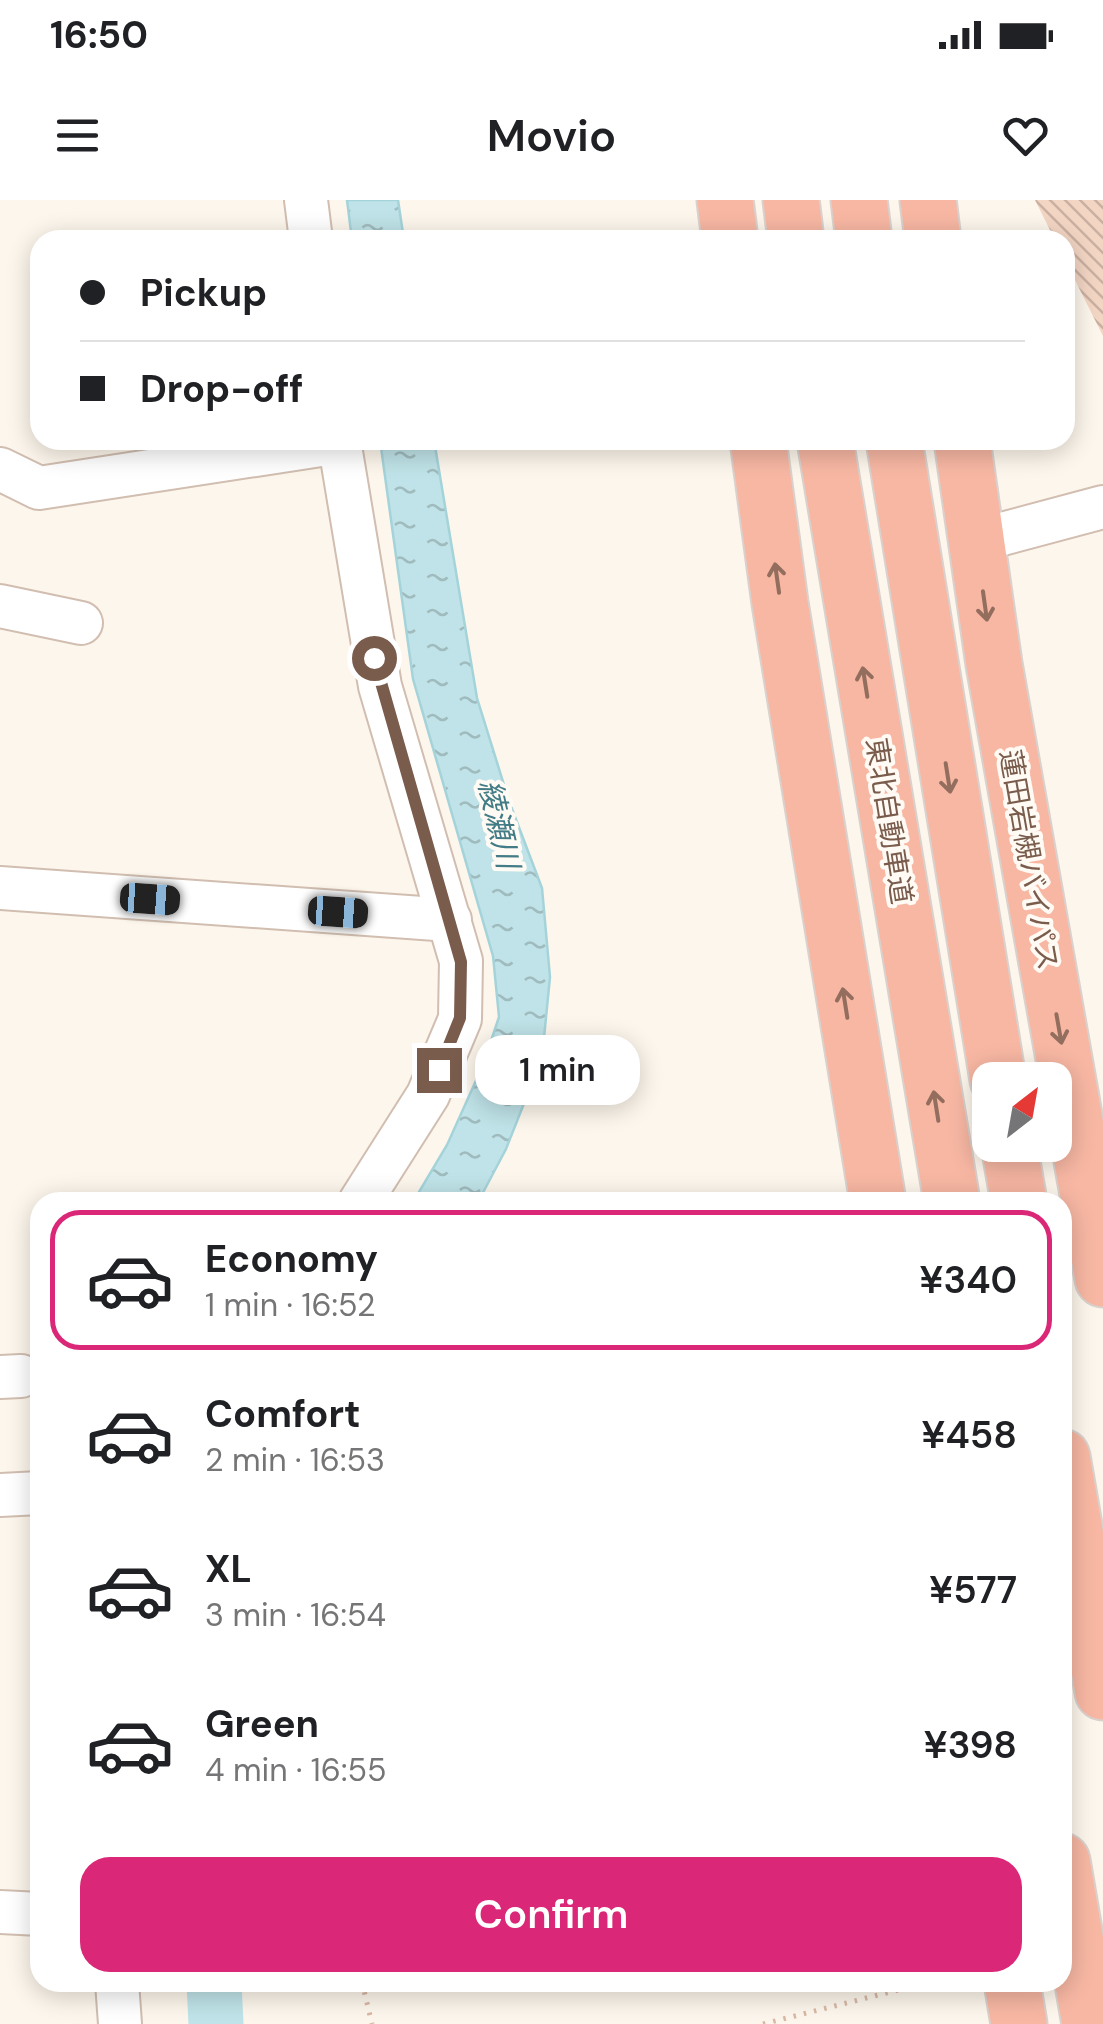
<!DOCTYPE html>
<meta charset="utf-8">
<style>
body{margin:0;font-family:"DM Sans","Noto Sans JP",sans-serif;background:#f2f2f2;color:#202124;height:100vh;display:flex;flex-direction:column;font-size:38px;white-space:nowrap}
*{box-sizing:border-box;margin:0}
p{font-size:32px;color:#757577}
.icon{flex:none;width:55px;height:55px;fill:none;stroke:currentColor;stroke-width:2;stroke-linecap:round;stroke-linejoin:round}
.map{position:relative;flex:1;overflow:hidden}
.side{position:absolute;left:30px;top:992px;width:1042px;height:800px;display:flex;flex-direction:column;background:#fff;border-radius:30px;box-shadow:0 5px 25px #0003}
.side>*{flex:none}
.guide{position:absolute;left:30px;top:30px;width:1045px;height:220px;border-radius:30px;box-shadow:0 5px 25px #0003;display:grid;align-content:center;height:220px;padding:0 50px;background:#fff}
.needle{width:65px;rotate:31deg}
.buttons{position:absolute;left:972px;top:862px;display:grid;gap:20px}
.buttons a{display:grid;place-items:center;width:100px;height:100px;border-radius:20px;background:#fff;box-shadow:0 5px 25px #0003;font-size:50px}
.end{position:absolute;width:45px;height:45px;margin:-22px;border:12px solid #7a5c4d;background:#fff;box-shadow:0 0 0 5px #fff}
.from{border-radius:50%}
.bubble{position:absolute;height:70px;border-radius:30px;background:#fff;box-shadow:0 5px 25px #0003;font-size:32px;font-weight:600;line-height:70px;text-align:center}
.car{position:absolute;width:30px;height:60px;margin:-30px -15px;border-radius:12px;box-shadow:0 0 8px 2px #0007;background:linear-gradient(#222 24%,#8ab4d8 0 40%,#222 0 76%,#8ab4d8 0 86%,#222 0)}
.guide b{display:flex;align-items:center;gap:35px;height:95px;font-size:38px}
.guide b+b{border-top:2px solid #e0e0e0}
.guide i{width:25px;height:25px;background:#202124}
ul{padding:18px 0 0;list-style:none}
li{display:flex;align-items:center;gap:30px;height:140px;margin:0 20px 15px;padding:0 30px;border:5px solid transparent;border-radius:30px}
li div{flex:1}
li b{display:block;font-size:38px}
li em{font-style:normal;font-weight:600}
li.current{border-color:#db2777}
li>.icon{width:90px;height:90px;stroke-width:1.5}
.button{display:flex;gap:20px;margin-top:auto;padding:20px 50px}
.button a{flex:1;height:115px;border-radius:30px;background:#db2777;color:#fff;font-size:40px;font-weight:600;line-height:115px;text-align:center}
.status{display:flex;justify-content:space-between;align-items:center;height:70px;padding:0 50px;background:#fff;direction:ltr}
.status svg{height:28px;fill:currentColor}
header{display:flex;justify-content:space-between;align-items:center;height:130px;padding:0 50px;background:#fff;font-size:45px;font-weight:600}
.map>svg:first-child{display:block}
.water{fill:url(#water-ripples);stroke:#a5d3da;stroke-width:2.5}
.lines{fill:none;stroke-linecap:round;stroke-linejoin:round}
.river{stroke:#bfe3e8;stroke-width:55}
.building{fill:url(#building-back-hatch)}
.minor-casing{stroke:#d1beb0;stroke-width:46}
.highway-casing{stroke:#dad1cd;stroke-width:59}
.path{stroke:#d9b8a5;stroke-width:5;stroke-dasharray:2.5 8;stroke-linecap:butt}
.minor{stroke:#fff;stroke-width:42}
.highway{stroke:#f7b7a3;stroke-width:55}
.oneway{stroke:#936e5e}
.route{stroke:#7a5c4d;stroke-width:12}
.labels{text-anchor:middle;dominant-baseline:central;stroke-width:8;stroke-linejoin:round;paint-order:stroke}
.street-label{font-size:28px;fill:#7a5c4d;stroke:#fffaf3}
.water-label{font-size:30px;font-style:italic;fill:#437c86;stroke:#fffaf3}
</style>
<div class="status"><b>16:50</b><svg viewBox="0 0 49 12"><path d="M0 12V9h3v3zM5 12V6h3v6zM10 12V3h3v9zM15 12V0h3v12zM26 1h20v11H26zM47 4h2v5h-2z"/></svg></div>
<header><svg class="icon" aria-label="menu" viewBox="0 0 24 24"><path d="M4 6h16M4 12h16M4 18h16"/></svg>Movio<svg class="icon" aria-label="heart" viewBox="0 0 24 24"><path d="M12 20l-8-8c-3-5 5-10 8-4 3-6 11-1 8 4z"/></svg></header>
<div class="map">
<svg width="1103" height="1824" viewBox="0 0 1103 1824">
<defs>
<pattern id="water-ripples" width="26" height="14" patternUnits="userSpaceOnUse" patternTransform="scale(2.5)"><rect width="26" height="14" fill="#bfe3e8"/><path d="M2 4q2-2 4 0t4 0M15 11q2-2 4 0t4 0" fill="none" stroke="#a0bbbe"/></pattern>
<pattern id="building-back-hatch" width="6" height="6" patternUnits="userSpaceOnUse" patternTransform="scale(2.5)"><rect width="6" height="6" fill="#f3d5c3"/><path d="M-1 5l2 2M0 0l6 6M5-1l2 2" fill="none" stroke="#cab0a1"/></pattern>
</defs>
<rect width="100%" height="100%" fill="#fdf6ec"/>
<g class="water">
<path d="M347,0H398L404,40H352Z"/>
<path d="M380,240H434L477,498L509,601L542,688L550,777L542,858L506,949L478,1002H413L447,945L483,865L499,817L493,756L413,479Z"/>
</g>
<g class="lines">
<path class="river" d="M214,1782L216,1824"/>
</g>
<path class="building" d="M1035,0H1103V136L1065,60V40H1055Z"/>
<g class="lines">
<g class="minor-casing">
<g id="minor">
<path d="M306,0L311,40"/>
<path d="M339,240L380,486L461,761L460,819L428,895L360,1002"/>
<path d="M0,269L39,288L340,242"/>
<path d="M976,341L1103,307"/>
<path d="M0,406L81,423"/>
<path d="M0,688L450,720"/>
<path d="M0,1177L21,1176"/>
<path d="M0,1295L40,1293"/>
<path d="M0,1712L40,1714"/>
<path d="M117,1782L120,1824"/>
</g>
</g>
<g class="highway-casing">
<g id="highway">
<path d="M725,0L730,40"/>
<path d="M791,0L796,40"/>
<path d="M859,0L864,40"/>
<path d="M928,0L933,40"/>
<path d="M758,240L780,403L878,1002"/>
<path d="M825,240L952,1002"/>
<path d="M894,240L998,880"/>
<path d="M962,240L994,464L1103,1079"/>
<path d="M1009,945L1019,1002"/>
<path d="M1062,1257L1103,1492"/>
<path d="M1062,1661L1090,1824"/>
<path d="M1012,1782L1019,1824"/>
</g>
</g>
<g class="path">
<path d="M362,1782L372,1824"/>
<path d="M763,1824L930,1782"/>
</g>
<use href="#minor" class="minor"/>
<use href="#highway" class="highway"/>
</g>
<defs><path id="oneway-shaft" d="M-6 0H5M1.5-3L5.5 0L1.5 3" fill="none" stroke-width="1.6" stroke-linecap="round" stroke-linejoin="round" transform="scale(2.5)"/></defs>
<g class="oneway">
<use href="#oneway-shaft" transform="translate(777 378) rotate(-98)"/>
<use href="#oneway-shaft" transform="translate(985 406) rotate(82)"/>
<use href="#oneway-shaft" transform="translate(865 482) rotate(-99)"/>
<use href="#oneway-shaft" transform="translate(948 578) rotate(81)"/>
<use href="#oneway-shaft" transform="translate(845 803) rotate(-99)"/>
<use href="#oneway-shaft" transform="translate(1059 829) rotate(80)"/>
<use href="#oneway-shaft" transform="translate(936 906) rotate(-99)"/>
</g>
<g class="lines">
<path class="route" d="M374,458L461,762L460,818L439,870"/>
</g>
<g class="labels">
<g class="street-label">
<text transform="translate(889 621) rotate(81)">東北自動車道</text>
<text transform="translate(1029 660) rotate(80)">蓮田岩槻バイパス</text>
</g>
<g class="water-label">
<text transform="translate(499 624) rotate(77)">綾瀬川</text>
</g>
</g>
</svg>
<div class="buttons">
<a><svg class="needle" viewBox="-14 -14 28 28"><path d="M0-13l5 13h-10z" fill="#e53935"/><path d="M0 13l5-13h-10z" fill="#757577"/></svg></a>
</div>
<i class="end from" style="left:374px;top:458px"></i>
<i class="end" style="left:439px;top:870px"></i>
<div class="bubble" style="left:475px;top:835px;width:165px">1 min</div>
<i class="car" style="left:150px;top:699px;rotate:94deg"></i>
<i class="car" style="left:338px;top:712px;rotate:94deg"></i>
<div class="guide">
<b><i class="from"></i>Pickup</b>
<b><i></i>Drop-off</b>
</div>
<section class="side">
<ul>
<li class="current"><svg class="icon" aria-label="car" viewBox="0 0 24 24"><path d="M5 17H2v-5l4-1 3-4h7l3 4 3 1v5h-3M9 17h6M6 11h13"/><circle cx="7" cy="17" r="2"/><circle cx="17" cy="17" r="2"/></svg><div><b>Economy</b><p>1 min · 16:52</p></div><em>¥340</em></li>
<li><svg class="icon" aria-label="car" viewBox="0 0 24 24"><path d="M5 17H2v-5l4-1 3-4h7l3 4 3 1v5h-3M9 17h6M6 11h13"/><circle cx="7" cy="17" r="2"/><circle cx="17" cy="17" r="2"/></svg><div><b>Comfort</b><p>2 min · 16:53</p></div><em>¥458</em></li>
<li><svg class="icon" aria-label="car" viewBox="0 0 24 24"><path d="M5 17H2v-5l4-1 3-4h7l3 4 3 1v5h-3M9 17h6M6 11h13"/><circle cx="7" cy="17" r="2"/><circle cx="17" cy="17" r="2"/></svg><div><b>XL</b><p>3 min · 16:54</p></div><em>¥577</em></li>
<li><svg class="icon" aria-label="car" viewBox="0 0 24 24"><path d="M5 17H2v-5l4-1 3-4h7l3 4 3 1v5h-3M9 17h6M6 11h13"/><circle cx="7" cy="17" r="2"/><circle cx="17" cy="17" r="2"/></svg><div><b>Green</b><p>4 min · 16:55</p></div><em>¥398</em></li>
</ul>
<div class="button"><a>Confirm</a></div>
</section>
</div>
